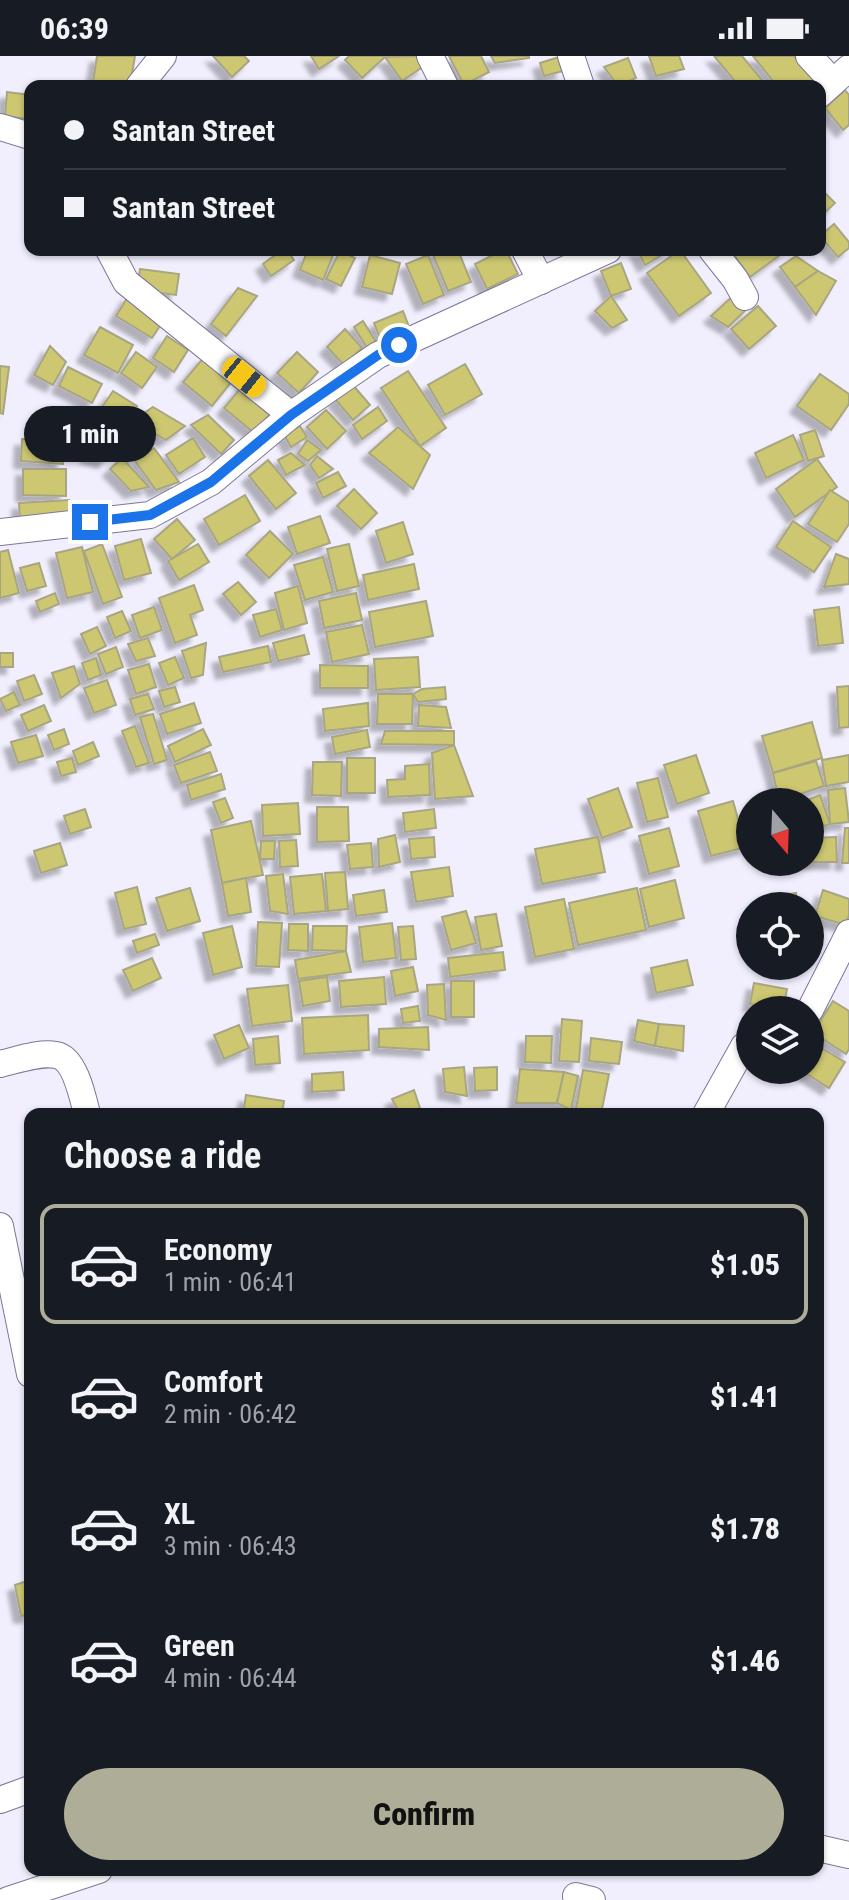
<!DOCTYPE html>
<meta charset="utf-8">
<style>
body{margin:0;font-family:"Roboto Condensed",sans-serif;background:#242831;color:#f1f3f6;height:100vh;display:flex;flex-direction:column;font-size:30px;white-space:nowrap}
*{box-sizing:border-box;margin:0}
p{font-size:26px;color:#9ea1a6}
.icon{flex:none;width:44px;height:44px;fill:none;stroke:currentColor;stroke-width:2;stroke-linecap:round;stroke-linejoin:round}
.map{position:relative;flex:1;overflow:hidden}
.details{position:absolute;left:24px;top:1052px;width:800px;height:768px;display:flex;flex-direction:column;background:#171b24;border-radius:16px;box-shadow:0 2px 6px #0004}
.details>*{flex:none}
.top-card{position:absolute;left:24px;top:24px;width:802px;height:176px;border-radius:16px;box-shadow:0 2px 6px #0004;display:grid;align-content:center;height:176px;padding:0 40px;background:#171b24}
.needle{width:52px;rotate:161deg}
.fabs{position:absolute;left:736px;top:732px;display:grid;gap:16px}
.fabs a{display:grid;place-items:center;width:88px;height:88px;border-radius:50%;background:#171b24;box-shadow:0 2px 6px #0004;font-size:40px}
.end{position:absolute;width:36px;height:36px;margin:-18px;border:10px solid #1a73e8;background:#fff;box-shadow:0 0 0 4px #fff}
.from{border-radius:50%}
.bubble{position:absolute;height:56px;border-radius:28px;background:#171b24;box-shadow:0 2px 6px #0004;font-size:26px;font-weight:800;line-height:56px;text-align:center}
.car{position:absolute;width:24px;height:48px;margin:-24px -12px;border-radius:10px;box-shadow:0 0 6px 2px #0007;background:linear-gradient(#f5c518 24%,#345 0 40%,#f5c518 0 76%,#345 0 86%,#f5c518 0)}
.top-card b{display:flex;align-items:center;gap:28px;height:76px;font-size:30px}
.top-card b+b{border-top:2px solid #363941}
.top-card i{width:20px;height:20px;background:#f1f3f6}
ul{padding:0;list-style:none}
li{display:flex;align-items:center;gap:24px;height:120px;margin:0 16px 12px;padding:0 24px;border:4px solid transparent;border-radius:16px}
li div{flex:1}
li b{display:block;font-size:30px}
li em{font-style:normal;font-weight:800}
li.active{border-color:#aead98}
li>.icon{width:72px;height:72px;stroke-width:1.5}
h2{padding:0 40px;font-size:36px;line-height:96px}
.cta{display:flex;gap:16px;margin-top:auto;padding:16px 40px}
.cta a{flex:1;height:92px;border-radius:48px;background:#aead98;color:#111;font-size:32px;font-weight:800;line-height:92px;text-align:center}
.status{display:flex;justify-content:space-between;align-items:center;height:56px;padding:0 40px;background:#171b24;direction:ltr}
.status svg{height:22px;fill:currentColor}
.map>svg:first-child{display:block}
.building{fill:#cdc771;stroke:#a8a682;stroke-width:2;filter:url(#shadow)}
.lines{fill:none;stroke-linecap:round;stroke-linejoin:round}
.street-casing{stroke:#7d7798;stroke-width:28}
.street{stroke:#fff;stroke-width:26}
.route{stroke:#1a73e8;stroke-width:10}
</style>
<div class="status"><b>06:39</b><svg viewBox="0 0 49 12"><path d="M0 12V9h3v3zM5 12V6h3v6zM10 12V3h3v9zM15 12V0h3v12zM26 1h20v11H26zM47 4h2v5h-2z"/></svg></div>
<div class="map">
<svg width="849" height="1844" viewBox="0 0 849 1844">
<defs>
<filter id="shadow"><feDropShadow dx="-7" dy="7" stdDeviation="2" flood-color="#0004"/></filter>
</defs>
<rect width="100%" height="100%" fill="#f1effe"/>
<g class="building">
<path d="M97,0H135L130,30L93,26Z"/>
<path d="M213,0H244L249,5L232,21Z"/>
<path d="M311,0H339L319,13Z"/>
<path d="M349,0H384L385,1L362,22L345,4Z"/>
<path d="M416,0L424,10L402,25L385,1Z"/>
<path d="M449,0H481L489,16L464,29Z"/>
<path d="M491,0H529V2L495,7Z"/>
<path d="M649,0H679L684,13L656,20Z"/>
<path d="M714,0H742L767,30H739Z"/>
<path d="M753,0H794L816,27L812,30H777Z"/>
<path d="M559,1L563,15L544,20L540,7Z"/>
<path d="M628,2L636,22L618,30L604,11Z"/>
<path d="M845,34L849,39V69L843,74L825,52Z"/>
<path d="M7,36L30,39V63L5,60Z"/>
<path d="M820,132L835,147L820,161Z"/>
<path d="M834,168L849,186V192L838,201L820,180Z"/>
<path d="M282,194H287L294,204L271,220L263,208Z"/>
<path d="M321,194H335L323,224L300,214L306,198L321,199Z"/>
<path d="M431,194H458L471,226L448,235Z"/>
<path d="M503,194H506L518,218L487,233L475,208Z"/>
<path d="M637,194H670L645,209Z"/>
<path d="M680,194L711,237L679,260L647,217Z"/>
<path d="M735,194H787L750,221L732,196Z"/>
<path d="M340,195L355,202L341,230L326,223Z"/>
<path d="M370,199L400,207L392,238L362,231Z"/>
<path d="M428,199L444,239L423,248L406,208Z"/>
<path d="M796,200L818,215L795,231L780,211Z"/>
<path d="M621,207L631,233L611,240L601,215Z"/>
<path d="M140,213L179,218L176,239L137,234Z"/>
<path d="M818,215L836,225L816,259L795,231Z"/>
<path d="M238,232L257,240L226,280L211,268Z"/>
<path d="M735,238L748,252L728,271L711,260Z"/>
<path d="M129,239L165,262L152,282L116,260Z"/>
<path d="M611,240L627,264L612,272L595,255Z"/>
<path d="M758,250L776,270L749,293L731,273Z"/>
<path d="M403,255L411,276L382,287L374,267Z"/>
<path d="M363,265L378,289L367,292L354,271Z"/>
<path d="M100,271L133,289L118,317L84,299Z"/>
<path d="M345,273L362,292L344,309L327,291Z"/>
<path d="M167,280L188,294L174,316L153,302Z"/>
<path d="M50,290L66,306L53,329L34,319Z"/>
<path d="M136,296L157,311L142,332L121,317Z"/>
<path d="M297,296L318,316L299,337L277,317Z"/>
<path d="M205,300L233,324L212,350L183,326Z"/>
<path d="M465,308L482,338L445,359L428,329Z"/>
<path d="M0,310L9,311L3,358L0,357Z"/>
<path d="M68,311L102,328L92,347L59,330Z"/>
<path d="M408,315L446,372L420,390L381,332Z"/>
<path d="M820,318L849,338V348L831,374L797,350Z"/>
<path d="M245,327L275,352L254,377L224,352Z"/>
<path d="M352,328L370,349L353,364L335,343Z"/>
<path d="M113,335L137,350L124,370L100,354Z"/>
<path d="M153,351L185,370L166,384L133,365Z"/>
<path d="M378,351L387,365L362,383L353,369Z"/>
<path d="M326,354L346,375L327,393L307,371Z"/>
<path d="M208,359L234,384L221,398L191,369Z"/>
<path d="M89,360L100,370L79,395L67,385Z"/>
<path d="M300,370L307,381L291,391L284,379Z"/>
<path d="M106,371L123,375L105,405L87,400Z"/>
<path d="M398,371L430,399L413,433L369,397Z"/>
<path d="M815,374L824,400L808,405L800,379Z"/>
<path d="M143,378L150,391L132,401L125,388Z"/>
<path d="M793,379L804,404L766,422L755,397Z"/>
<path d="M193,382L205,401L179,418L166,399Z"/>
<path d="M22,383L64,385L63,408L21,405Z"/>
<path d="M307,384L321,394L308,405L298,398Z"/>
<path d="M154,392L179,426L156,434L135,405Z"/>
<path d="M291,397L305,409L286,419L278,404Z"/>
<path d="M317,400L333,413L319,422L310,409Z"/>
<path d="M122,402L149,431L131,435L110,413Z"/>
<path d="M817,403L837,431L795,461L776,433Z"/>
<path d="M268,404L296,437L276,453L249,420Z"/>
<path d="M23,413H66V440L23,439Z"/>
<path d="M338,416L346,430L323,442L316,427Z"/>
<path d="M354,433L377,457L361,473L337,450Z"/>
<path d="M830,434L849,446V468L837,486L808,468Z"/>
<path d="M245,439L260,465L219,489L204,463Z"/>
<path d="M69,444L70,463L20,466L19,447Z"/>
<path d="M320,460L330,487L297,498L288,471Z"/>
<path d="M177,463L195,484L172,503L154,483Z"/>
<path d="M793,465L831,491L814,516L776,491Z"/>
<path d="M403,466L413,498L386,507L376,475Z"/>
<path d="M270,475L293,498L269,522L246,499Z"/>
<path d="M141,483L151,517L124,524L115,490Z"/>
<path d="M102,488L122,541L103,548L84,495Z"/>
<path d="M198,488L209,506L179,524L168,505Z"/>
<path d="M349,488L359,530L337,535L327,493Z"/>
<path d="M82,491L93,536L67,542L56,497Z"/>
<path d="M8,494L19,537L0,542V496Z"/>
<path d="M836,498L849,503V528L824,531Z"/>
<path d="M323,501L333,536L305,544L294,509Z"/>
<path d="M39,507L46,530L27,535L20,512Z"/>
<path d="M414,508L419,533L368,544L363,519Z"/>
<path d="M238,526L256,546L241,559L223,538Z"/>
<path d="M194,529L203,554L190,559L197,579L175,587L159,542Z"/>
<path d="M298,530L307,567L284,574L275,537Z"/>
<path d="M55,537L59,548L40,556L36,545Z"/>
<path d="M356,537L362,564L324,572L319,545Z"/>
<path d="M426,545L433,580L375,591L369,556Z"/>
<path d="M154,551L162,574L140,582L132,559Z"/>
<path d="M839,551L843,587L818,590L814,554Z"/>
<path d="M276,553L282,574L260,581L253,559Z"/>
<path d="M122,555L131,575L115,582L107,561Z"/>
<path d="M362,569L369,598L332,606L326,576Z"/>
<path d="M97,571L106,590L90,598L81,578Z"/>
<path d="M304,579L309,598L278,605L273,587Z"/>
<path d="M148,582L155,600L136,605L128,588Z"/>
<path d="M206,587L203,619L191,622L182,595Z"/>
<path d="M268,590L271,606L223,616L219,601Z"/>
<path d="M116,591L123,611L106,618L98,598Z"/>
<rect x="0" y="597" width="13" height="14"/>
<path d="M175,601L184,622L168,629L159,607Z"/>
<path d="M418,601L420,631L376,634L374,603Z"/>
<path d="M96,602L101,619L88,624L82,607Z"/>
<path d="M149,608L156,631L136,638L128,614Z"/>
<path d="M320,609L368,610V632H320Z"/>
<path d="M74,610L80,628L61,642L52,617Z"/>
<path d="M34,619L42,638L24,645L17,625Z"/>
<path d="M107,624L116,649L94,657L84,632Z"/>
<path d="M849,630V671L839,672L837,631Z"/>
<path d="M175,631L180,646L164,651L159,635Z"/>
<path d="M445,631L446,643L418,646L413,638L422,633Z"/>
<path d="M14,636L20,649L6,655L0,643Z"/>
<path d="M148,638L154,653L135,659L130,643Z"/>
<path d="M378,638H413L412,668H377Z"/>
<path d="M194,647L201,667L167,678L160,658Z"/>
<path d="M368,647L369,670L325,675L323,653Z"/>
<path d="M44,649L51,665L28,675L21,659Z"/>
<path d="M419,649L446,651L451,672L418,670Z"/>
<path d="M153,658L167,704L154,708L140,661Z"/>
<path d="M812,666L822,702L773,717L762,680Z"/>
<path d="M135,670L149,707L136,711L122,675Z"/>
<path d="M64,673L69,688L54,694L48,679Z"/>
<path d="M203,673L211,689L175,706L168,690Z"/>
<path d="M367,674L370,691L335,698L332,681Z"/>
<path d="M385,675H454V689L381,688Z"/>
<path d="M36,679L43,700L18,707L11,686Z"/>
<path d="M93,686L99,700L78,709L73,695Z"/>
<path d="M454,689L473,740L435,743L432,697Z"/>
<path d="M210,696L217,715L181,727L174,709Z"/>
<path d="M696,699L709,737L677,748L664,709Z"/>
<path d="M849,699V726L826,730L822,704Z"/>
<path d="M72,702L76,716L61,720L57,706Z"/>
<rect x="347" y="702" width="28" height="35"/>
<path d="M816,705L824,730L779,745L773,717Z"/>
<path d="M313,706H342L341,740L312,739Z"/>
<path d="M429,708L430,739L388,741L387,724L405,723V710Z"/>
<path d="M221,718L225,733L191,744L187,729Z"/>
<path d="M658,722L668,761L647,766L637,727Z"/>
<path d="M618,732L632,771L602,782L588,743Z"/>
<path d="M845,732L849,766L830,768L828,734Z"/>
<path d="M820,739L830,768L810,775V746H802Z"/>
<path d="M225,742L233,762L221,767L213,746Z"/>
<path d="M733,745L746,791L711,800L698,755Z"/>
<path d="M298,747L300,778L263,780L262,749Z"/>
<path d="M317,751H348L349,785L317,786Z"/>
<path d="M85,753L91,771L70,778L64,760Z"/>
<path d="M434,753L436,772L405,776L403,757Z"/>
<path d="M251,765L263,819L222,827L211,774Z"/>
<path d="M669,772L679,810L649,818L639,780Z"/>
<path d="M845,772H849V807H842Z"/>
<path d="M395,779L400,806L379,811L378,783Z"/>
<path d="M434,781L435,801L411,803L409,783Z"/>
<path d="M598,781L605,816L542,828L535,793Z"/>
<path d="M836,781L837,806H801H810V782Z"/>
<path d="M296,784L298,810L280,811L279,785Z"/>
<path d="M261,785H275L274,803H260Z"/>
<path d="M60,787L67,809L41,817L34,795Z"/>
<path d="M371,787L373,811L350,813L347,789Z"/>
<path d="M449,811L453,840L416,846L411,816Z"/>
<path d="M345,816L348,853L328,855L325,817Z"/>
<path d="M283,818L288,858L270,855L266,820Z"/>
<path d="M322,818L326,855L294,858L290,821Z"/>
<path d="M246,822L251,856L228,860L222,827Z"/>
<path d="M675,824L684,862L649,871L640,833Z"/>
<path d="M137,831L146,868L124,873L115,837Z"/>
<path d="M190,832L200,865L167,875L156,842Z"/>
<path d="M637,832L646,874L578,889L569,847Z"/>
<path d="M384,834L387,856L356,860L353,839Z"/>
<path d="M823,834L849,843V859L846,869L815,860Z"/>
<path d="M796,837L797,850H770L769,841Z"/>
<path d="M564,843L574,893L535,901L525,851Z"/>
<path d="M466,855L476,887L451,894L442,861Z"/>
<path d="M496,858L502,890L481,894L475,861Z"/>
<path d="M258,866L282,867L279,911L256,910Z"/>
<path d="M392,867L396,902L363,906L359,871Z"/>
<path d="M289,868H308V895L288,894Z"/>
<path d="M232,870L242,911L213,919L203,877Z"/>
<path d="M313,870H347L346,895L312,894Z"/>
<path d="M413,870L416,903L401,904L398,871Z"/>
<path d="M155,878L159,889L137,897L133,885Z"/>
<path d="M346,895L351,916L298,923L295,904Z"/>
<path d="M503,896L505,914L450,921L448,902Z"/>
<path d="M152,902L161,922L133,935L123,914Z"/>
<path d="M687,904L693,929L656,937L651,912Z"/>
<path d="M413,911L418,935L395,940L391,915Z"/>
<path d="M327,921L330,945L303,950L299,925Z"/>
<path d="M384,921L386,948L341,951L339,925Z"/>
<rect x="451" y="925" width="23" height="36"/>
<path d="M754,927L787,933L783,954L750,948Z"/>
<path d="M444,928L446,964L428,959L427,929Z"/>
<path d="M288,929L292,965L252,970L247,933Z"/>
<path d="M833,945L849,955V993L846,998L813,977Z"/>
<path d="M418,950L420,965L403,967L401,953Z"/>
<path d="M368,959L369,994L304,998L302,962Z"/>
<path d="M562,963L582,965L579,1006L559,1005Z"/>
<path d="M638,964L659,968L655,990L634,985Z"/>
<path d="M659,968L684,970L683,995L655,990Z"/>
<path d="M239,969L249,992L224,1003L214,979Z"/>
<path d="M428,971L429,994L379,991V973Z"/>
<path d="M278,980L280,1007L255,1009L253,983Z"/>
<path d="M526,980H552L551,1007L525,1006Z"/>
<path d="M591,982L622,986L619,1008L589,1005Z"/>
<path d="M811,986L845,1006L829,1032L801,1014H810Z"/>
<path d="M464,1011L467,1040L445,1036L443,1013Z"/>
<path d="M497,1011V1034L475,1035L474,1012Z"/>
<path d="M520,1013L564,1016L557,1047H516Z"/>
<path d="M583,1014L609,1018L601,1058H575Z"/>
<path d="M343,1016L344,1034L312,1036V1018Z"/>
<path d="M564,1016L578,1020L571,1054L557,1047Z"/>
<path d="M414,1034L422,1058H400L392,1043Z"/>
<path d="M246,1039L284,1045L282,1058H243Z"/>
<path d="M30,1524V1559L21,1560L15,1529Z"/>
</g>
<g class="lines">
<g class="street-casing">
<g id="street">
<path d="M430,0L445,30"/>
<path d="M571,0L581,30"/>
<path d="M809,0L833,26"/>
<path d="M139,30L163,0"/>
<path d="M820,38L849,12"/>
<path d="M0,71L30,80"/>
<path d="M109,194L126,226L291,359"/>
<path d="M525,194L541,225"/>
<path d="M712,194L735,223L745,241"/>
<path d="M0,476L150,459L211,426L291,359L378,299L608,194"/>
<path d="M810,954L849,877"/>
<path d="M0,1008C17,1004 39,996 56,999C75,1002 83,1042 87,1058"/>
<path d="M706,1058L744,990L750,989"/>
<path d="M0,1170L30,1318"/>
<path d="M0,1744L30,1733"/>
<path d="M818,1792L849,1799"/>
<path d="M576,1840L592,1844"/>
<path d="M8,1844L99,1814"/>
</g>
</g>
<use href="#street" class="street"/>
</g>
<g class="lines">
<path class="route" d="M90,466L150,459L211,426L291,359L378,299L399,289"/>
</g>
</svg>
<div class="fabs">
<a><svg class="needle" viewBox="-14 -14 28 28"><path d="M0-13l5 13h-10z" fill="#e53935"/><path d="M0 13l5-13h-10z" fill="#9ea1a6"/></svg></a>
<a><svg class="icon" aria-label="locate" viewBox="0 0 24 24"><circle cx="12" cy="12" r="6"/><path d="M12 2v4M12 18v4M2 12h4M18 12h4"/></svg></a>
<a><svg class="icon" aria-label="layers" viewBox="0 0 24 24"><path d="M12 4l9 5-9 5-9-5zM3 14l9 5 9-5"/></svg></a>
</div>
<i class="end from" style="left:399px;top:289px"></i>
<i class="end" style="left:90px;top:466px"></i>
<div class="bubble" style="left:24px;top:350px;width:132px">1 min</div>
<i class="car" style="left:244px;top:321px;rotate:129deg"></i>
<div class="top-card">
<b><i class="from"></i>Santan Street</b>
<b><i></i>Santan Street</b>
</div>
<section class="details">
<h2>Choose a ride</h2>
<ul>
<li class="active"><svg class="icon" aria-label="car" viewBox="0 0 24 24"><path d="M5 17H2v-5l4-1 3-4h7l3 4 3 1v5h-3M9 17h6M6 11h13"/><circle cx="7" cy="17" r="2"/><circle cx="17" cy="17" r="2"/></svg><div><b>Economy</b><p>1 min · 06:41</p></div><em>$1.05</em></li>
<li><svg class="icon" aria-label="car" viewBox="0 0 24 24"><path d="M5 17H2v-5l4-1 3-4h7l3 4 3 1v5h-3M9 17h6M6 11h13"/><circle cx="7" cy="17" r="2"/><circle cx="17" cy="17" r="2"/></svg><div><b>Comfort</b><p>2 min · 06:42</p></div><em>$1.41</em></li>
<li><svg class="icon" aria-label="car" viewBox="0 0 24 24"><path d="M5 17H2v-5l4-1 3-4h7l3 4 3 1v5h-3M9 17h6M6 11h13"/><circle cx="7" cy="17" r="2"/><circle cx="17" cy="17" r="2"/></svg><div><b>XL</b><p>3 min · 06:43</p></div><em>$1.78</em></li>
<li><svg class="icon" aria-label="car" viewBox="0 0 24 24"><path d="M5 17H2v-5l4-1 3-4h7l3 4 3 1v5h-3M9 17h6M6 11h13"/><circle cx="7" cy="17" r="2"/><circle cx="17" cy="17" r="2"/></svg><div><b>Green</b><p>4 min · 06:44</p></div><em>$1.46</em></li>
</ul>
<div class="cta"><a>Confirm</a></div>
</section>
</div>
